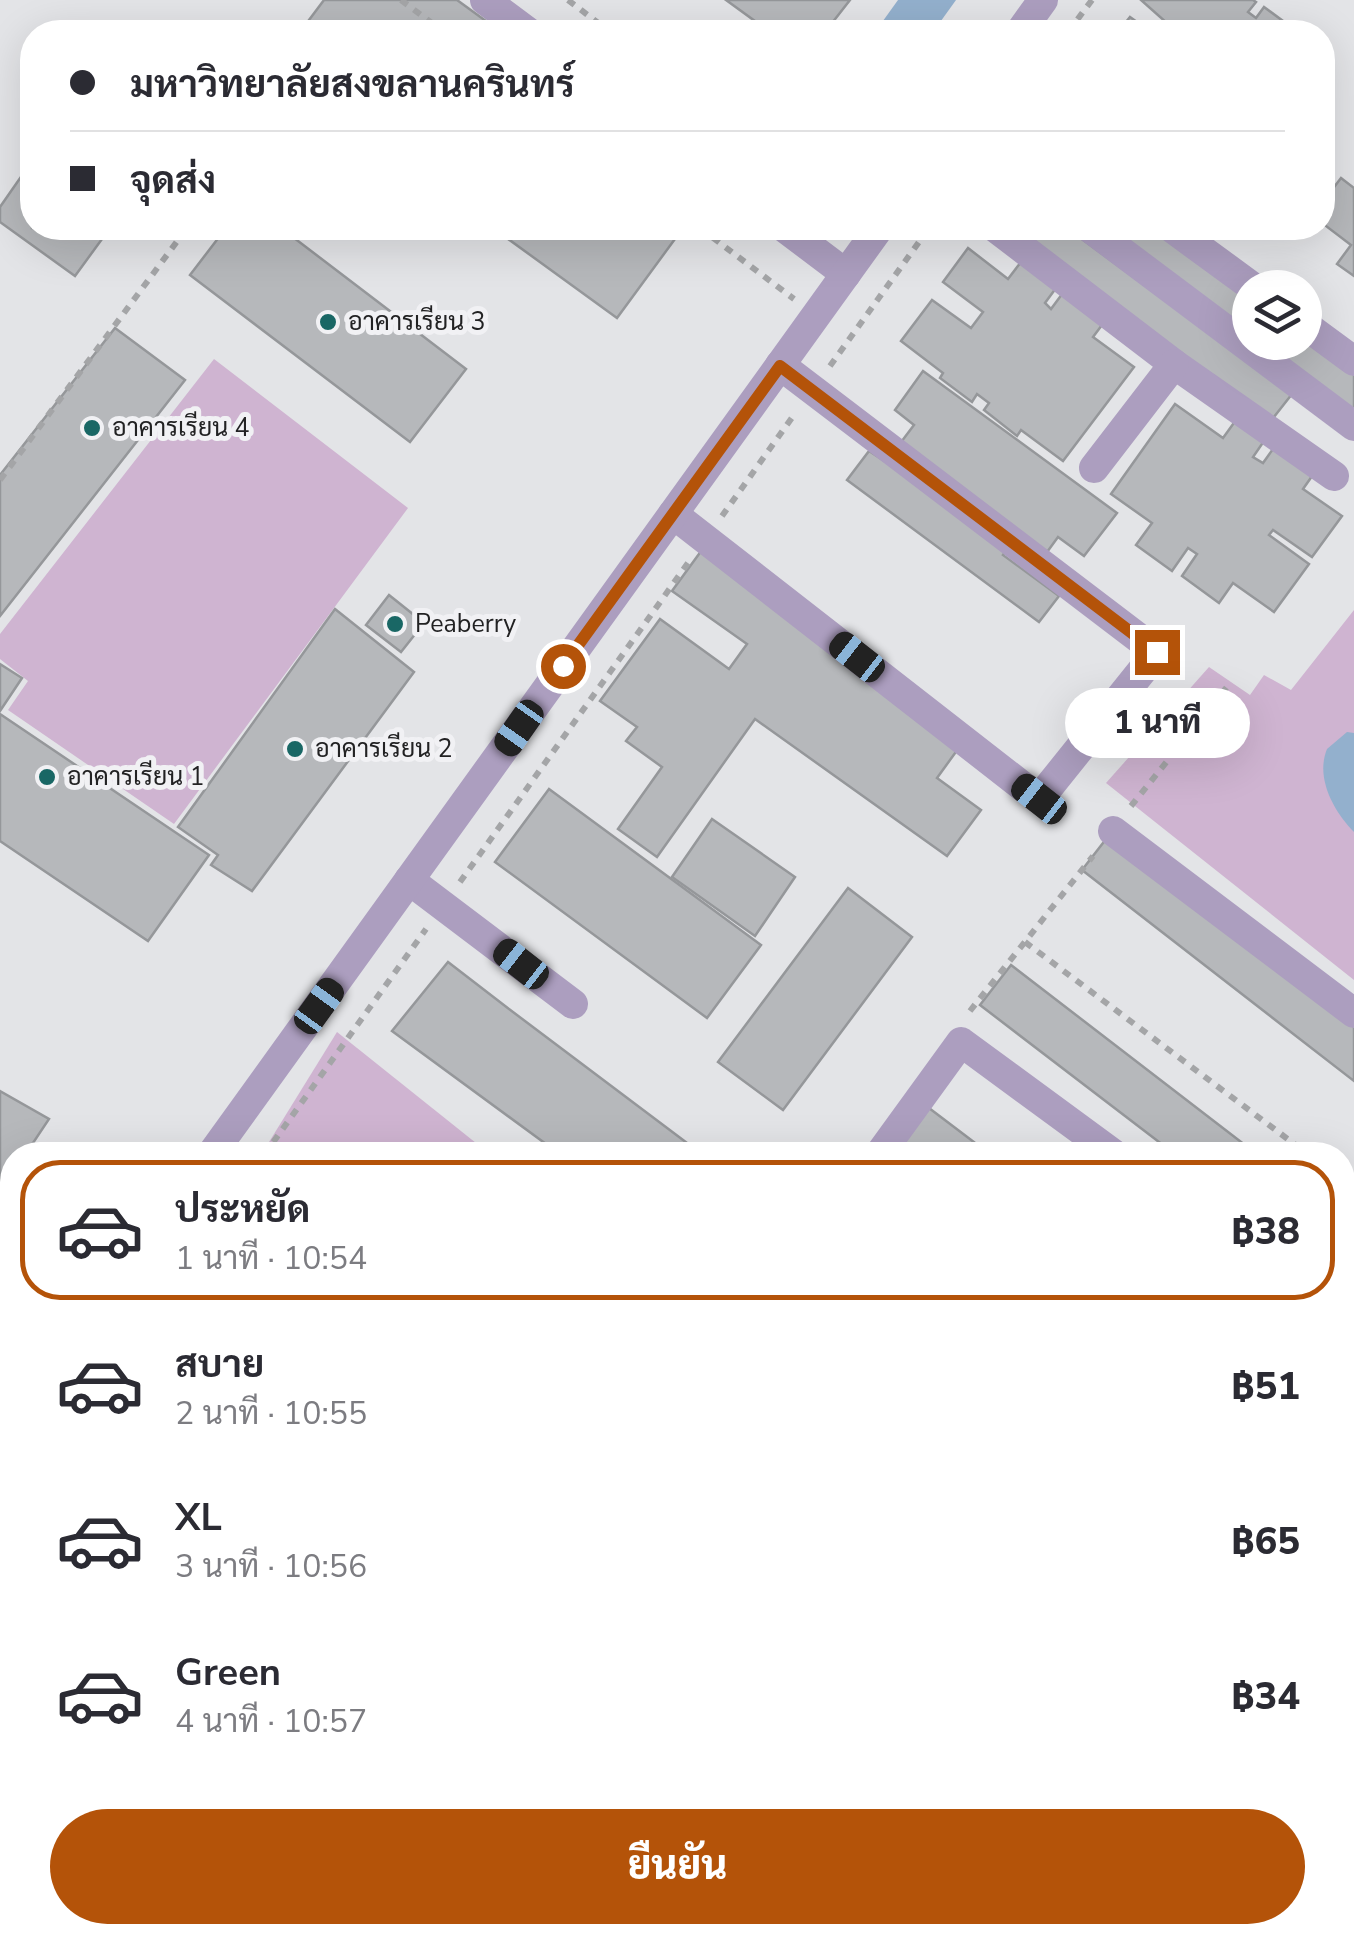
<!DOCTYPE html>
<html lang="th">
<meta charset="utf-8">
<style>
body{margin:0;font-family:"Nunito Sans",Sarabun,sans-serif;background:#f7f7f7;color:#2b2b33;height:100vh;display:flex;flex-direction:column;font-size:38px;white-space:nowrap}
*{box-sizing:border-box;margin:0}
p{font-size:32px;color:#7c7c81}
.icon{flex:none;width:55px;height:55px;fill:none;stroke:currentColor;stroke-width:2;stroke-linecap:round;stroke-linejoin:round}
.map{position:relative;flex:1;overflow:hidden}
.details{position:absolute;left:0px;top:1142px;width:1355px;height:802px;display:flex;flex-direction:column;background:#fff;border-radius:40px 40px 0 0;box-shadow:0 10px 40px #0002}
.details>*{flex:none}
.guide{position:absolute;left:20px;top:20px;width:1315px;height:220px;border-radius:40px;box-shadow:0 10px 40px #0002;display:grid;align-content:center;height:220px;padding:0 50px;background:#fff}
.fabs{position:absolute;left:1232px;top:270px;display:grid;gap:20px}
.fabs a{display:grid;place-items:center;width:90px;height:90px;border-radius:50%;background:#fff;box-shadow:0 10px 40px #0002;font-size:50px}
.end{position:absolute;width:45px;height:45px;margin:-22px;border:12px solid #b45309;background:#fff;box-shadow:0 0 0 5px #fff}
.from{border-radius:50%}
.bubble{position:absolute;height:70px;border-radius:35px;background:#fff;box-shadow:0 10px 40px #0002;font-size:32px;font-weight:800;line-height:70px;text-align:center}
.car{position:absolute;width:30px;height:60px;margin:-30px -15px;border-radius:12px;box-shadow:0 0 8px 2px #0007;background:linear-gradient(#222 24%,#8ab4d8 0 40%,#222 0 76%,#8ab4d8 0 86%,#222 0)}
.guide b{display:flex;align-items:center;gap:35px;height:95px;font-size:38px}
.guide b+b{border-top:2px solid #e1e1e2}
.guide i{width:25px;height:25px;background:#2b2b33}
ul{padding:18px 0 0;list-style:none}
li{display:flex;align-items:center;gap:30px;height:140px;margin:0 20px 15px;padding:0 30px;border:5px solid transparent;border-radius:40px}
li div{flex:1}
li b{display:block;font-size:38px}
li em{font-style:normal;font-weight:800}
li.active{border-color:#b45309}
li>.icon{width:90px;height:90px;stroke-width:1.5}
.cta{display:flex;gap:20px;margin-top:auto;padding:20px 50px}
.cta a{flex:1;height:115px;border-radius:60px;background:#b45309;color:#fff;font-size:40px;font-weight:800;line-height:115px;text-align:center}
.map>svg:first-child{display:block}
.green{fill:#cfb4d1}
.water{fill:#93b0cd}
.building{fill:#b6b8bb;stroke:#95979a;stroke-width:2.5}
.lines{fill:none;stroke-linecap:round;stroke-linejoin:round}
.path{stroke:#a4a5a7;stroke-width:6;stroke-dasharray:8 8;stroke-linecap:butt}
.minor{stroke:#ac9ebf;stroke-width:30}
.route{stroke:#b45309;stroke-width:12}
.poi-dot{fill:#196765;stroke:#f1f1f4;stroke-width:4}
.labels{text-anchor:middle;dominant-baseline:central;stroke-width:10;stroke-linejoin:round;paint-order:stroke}
.poi-label{font-size:25px;fill:#222223;stroke:#f1f1f4;text-anchor:start}
</style>
<div class="map">
<svg width="1354" height="1943" viewBox="0 0 1354 1943">
<rect width="100%" height="100%" fill="#e3e4e7"/>
<g class="green">
<path d="M214,359L408,508L174,824L8,710L28,681L0,659V634Z"/>
<path d="M1354,610V980L1106,783L1209,667L1250,695L1264,675L1291,690Z"/>
<path d="M337,1032L491,1155H261Z"/>
</g>
<g class="water">
<path d="M898,0H956L933,32H875Z"/>
<path d="M1347,732L1354,733V832C1334,812 1315,778 1327,749Z"/>
</g>
<g class="building">
<path d="M324,0H457L501,32H300Z"/>
<path d="M726,0H850L825,32H770Z"/>
<path d="M1141,0H1253L1256,2L1248,12L1256,18L1264,7L1298,32H1177Z"/>
<path d="M1130,17L1151,32H1118Z"/>
<path d="M32,161V228H110L75,276L0,222V207Z"/>
<path d="M1341,178L1354,188V276L1337,264L1351,245L1322,223V203Z"/>
<path d="M226,228H281L466,369L410,442L190,275Z"/>
<path d="M493,228H683L617,318Z"/>
<path d="M1007,228H1067L1292,394L1270,422Z"/>
<path d="M1101,228H1158L1250,296V338Z"/>
<path d="M968,248L1008,279L1024,258L1059,284L1045,303L1051,309L1068,286L1108,317L1093,337L1134,367L1063,461L1021,430L1017,436L984,410L989,403L977,394L972,402L940,378L943,373L901,341L932,300L971,328L983,312L943,282Z"/>
<path d="M115,328L185,380L0,616V475Z"/>
<path d="M1256,342H1305L1354,373V415Z"/>
<path d="M923,371L1117,513L1084,556L1058,537L1042,559L1015,538L1003,555L1059,596L1039,622L847,480L869,451L886,462L914,425L895,410Z"/>
<path d="M1175,404L1223,438L1236,420L1264,441L1253,457L1263,463L1278,442L1317,469L1303,489L1342,516L1312,557L1273,530L1269,535L1309,564L1274,612L1233,583L1219,603L1182,576L1197,554L1188,548L1172,571L1136,545L1152,523L1111,494Z"/>
<path d="M707,543L971,731L937,778L981,810L947,856L755,719L657,857L618,829L662,767L626,741L637,727L600,701L660,619L729,669L747,644L672,591Z"/>
<path d="M389,595L424,623L401,652L366,625Z"/>
<path d="M335,609L414,672L252,891L211,865L218,855L178,827Z"/>
<path d="M0,664L22,678L0,711Z"/>
<path d="M0,714L209,855L148,941L0,841Z"/>
<path d="M549,789L761,945L707,1018L495,862Z"/>
<path d="M712,819L795,877L755,936L672,877Z"/>
<path d="M1117,825L1354,1009V1081L1082,870Z"/>
<path d="M848,888L912,937L783,1110L718,1062Z"/>
<path d="M448,962L509,1009L703,1155H561L392,1031Z"/>
<path d="M1011,965L1258,1155H1176L980,1005Z"/>
<path d="M0,1091L49,1119L25,1155H12V1173L0,1191Z"/>
<path d="M925,1105L991,1155H915L896,1140Z"/>
<path d="M1342,1220L1354,1228V1291L1342,1283Z"/>
<path d="M12,1625V1670L0,1661V1642Z"/>
<path d="M8,1909L12,1913V1932H39L53,1943H0V1920Z"/>
<path d="M442,1932H459L473,1943H435Z"/>
<path d="M509,1932H533L547,1943H501Z"/>
<path d="M849,1932H984L976,1943H863Z"/>
</g>
<g class="lines">
<g class="path">
<path d="M401,0L444,32"/>
<path d="M568,0L610,32"/>
<path d="M1068,32L1092,0"/>
<path d="M700,228L794,299"/>
<path d="M830,366L929,228"/>
<path d="M0,480L187,228"/>
<path d="M722,516L796,412"/>
<path d="M1131,806L1231,682"/>
<path d="M460,882L688,563"/>
<path d="M1025,942L1309,1155"/>
<path d="M970,1011L1093,856"/>
<path d="M264,1155L426,929"/>
<path d="M1342,1180L1354,1189"/>
<path d="M0,1530L12,1514"/>
</g>
<g class="minor">
<path d="M485,0L528,32"/>
<path d="M1020,32L1043,0"/>
<path d="M785,228L846,274"/>
<path d="M996,228L1174,364L1334,476"/>
<path d="M1090,228L1354,426"/>
<path d="M1172,228L1254,288"/>
<path d="M1305,325L1354,361"/>
<path d="M1094,468L1174,364"/>
<path d="M673,514L1039,799L1157,652L780,365"/>
<path d="M1113,831L1354,1013"/>
<path d="M409,880L573,1004"/>
<path d="M211,1155L879,228"/>
<path d="M879,1155L961,1042L1115,1155"/>
<path d="M0,1315L11,1322"/>
<path d="M1342,1321L1354,1330"/>
<path d="M0,1448L12,1431"/>
<path d="M1342,1528L1354,1537"/>
<path d="M1342,1572L1354,1557"/>
<path d="M1133,1932L1146,1943"/>
<path d="M368,1943L376,1932"/>
<path d="M1080,1943L1088,1932"/>
</g>
</g>
<g class="lines">
<path class="route" d="M563,666L780,366L1157,652"/>
</g>
<g class="poi-dot">
<circle cx="328" cy="322" r="10"/>
<circle cx="92" cy="428" r="10"/>
<circle cx="395" cy="624" r="10"/>
<circle cx="295" cy="749" r="10"/>
<circle cx="47" cy="777" r="10"/>
</g>
<g class="labels">
<g class="poi-label">
<text x="348" y="322">อาคารเรียน 3</text>
<text x="112" y="428">อาคารเรียน 4</text>
<text x="415" y="624">Peaberry</text>
<text x="315" y="749">อาคารเรียน 2</text>
<text x="67" y="777">อาคารเรียน 1</text>
</g>
</g>
</svg>
<div class="fabs">
<a><svg class="icon" aria-label="layers" viewBox="0 0 24 24"><path d="M12 4l9 5-9 5-9-5zM3 14l9 5 9-5"/></svg></a>
</div>
<i class="end from" style="left:563px;top:666px"></i>
<i class="end" style="left:1157px;top:652px"></i>
<div class="bubble" style="left:1065px;top:688px;width:185px">1 นาที</div>
<i class="car" style="left:857px;top:657px;rotate:308deg"></i>
<i class="car" style="left:519px;top:728px;rotate:215deg"></i>
<i class="car" style="left:1039px;top:799px;rotate:308deg"></i>
<i class="car" style="left:521px;top:964px;rotate:308deg"></i>
<i class="car" style="left:319px;top:1006px;rotate:36deg"></i>
<div class="guide">
<b><i class="from"></i>มหาวิทยาลัยสงขลานครินทร์</b>
<b><i></i>จุดส่ง</b>
</div>
<section class="details">
<ul>
<li class="active"><svg class="icon" aria-label="car" viewBox="0 0 24 24"><path d="M5 17H2v-5l4-1 3-4h7l3 4 3 1v5h-3M9 17h6M6 11h13"/><circle cx="7" cy="17" r="2"/><circle cx="17" cy="17" r="2"/></svg><div><b>ประหยัด</b><p>1 นาที · 10:54</p></div><em>฿38</em></li>
<li><svg class="icon" aria-label="car" viewBox="0 0 24 24"><path d="M5 17H2v-5l4-1 3-4h7l3 4 3 1v5h-3M9 17h6M6 11h13"/><circle cx="7" cy="17" r="2"/><circle cx="17" cy="17" r="2"/></svg><div><b>สบาย</b><p>2 นาที · 10:55</p></div><em>฿51</em></li>
<li><svg class="icon" aria-label="car" viewBox="0 0 24 24"><path d="M5 17H2v-5l4-1 3-4h7l3 4 3 1v5h-3M9 17h6M6 11h13"/><circle cx="7" cy="17" r="2"/><circle cx="17" cy="17" r="2"/></svg><div><b>XL</b><p>3 นาที · 10:56</p></div><em>฿65</em></li>
<li><svg class="icon" aria-label="car" viewBox="0 0 24 24"><path d="M5 17H2v-5l4-1 3-4h7l3 4 3 1v5h-3M9 17h6M6 11h13"/><circle cx="7" cy="17" r="2"/><circle cx="17" cy="17" r="2"/></svg><div><b>Green</b><p>4 นาที · 10:57</p></div><em>฿34</em></li>
</ul>
<div class="cta"><a>ยืนยัน</a></div>
</section>
</div>
